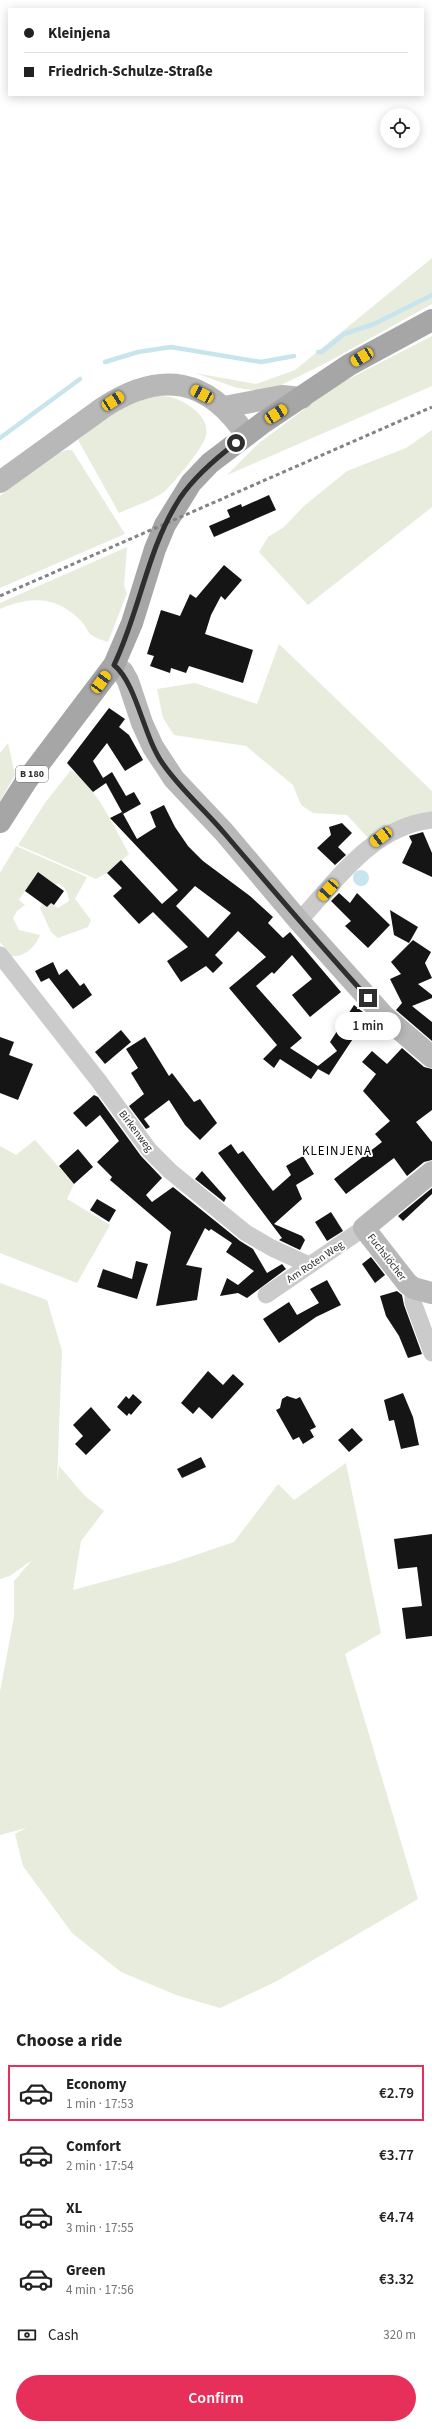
<!DOCTYPE html>
<meta charset="utf-8">
<style>
body{margin:0;font-family:"Source Sans 3",sans-serif;background:#f2f2f2;color:#222;height:100vh;display:flex;flex-direction:column;font-size:15px;white-space:nowrap}
*{box-sizing:border-box;margin:0}
p{font-size:13px;color:#767676}
.icon{flex:none;width:22px;height:22px;fill:none;stroke:currentColor;stroke-width:2;stroke-linecap:round;stroke-linejoin:round}
.map{position:relative;height:2017px;overflow:hidden}
.details{display:flex;flex-direction:column;background:#fff;flex:1}
.details>*{flex:none}
.hud{position:absolute;left:8px;top:8px;width:416px;height:88px;border-radius:0px;box-shadow:0 2px 10px #0003;display:grid;align-content:center;height:88px;padding:0 16px;background:#fff}
.tools{position:absolute;left:380px;top:108px;display:grid;gap:8px}
.tools a{display:grid;place-items:center;width:40px;height:40px;border-radius:50%;background:#fff;box-shadow:0 2px 10px #0003;font-size:20px}
.end{position:absolute;width:18px;height:18px;margin:-9px;border:5px solid #2e2e2e;background:#fff;box-shadow:0 0 0 2px #fff}
.from{border-radius:50%}
.bubble{position:absolute;height:28px;border-radius:14px;background:#fff;box-shadow:0 2px 10px #0003;font-size:13px;font-weight:600;line-height:28px;text-align:center}
.car{position:absolute;width:12px;height:24px;margin:-12px -6px;border-radius:5px;box-shadow:0 0 3px 1px #0007;background:linear-gradient(#f5c518 24%,#345 0 40%,#f5c518 0 76%,#345 0 86%,#f5c518 0)}
.hud b{display:flex;align-items:center;gap:14px;height:38px;font-size:15px}
.hud b+b{border-top:1px solid #e0e0e0}
.hud i{width:10px;height:10px;background:#222}
ul{padding:0;list-style:none}
li{display:flex;align-items:center;gap:12px;height:56px;margin:0 8px 6px;padding:0 8px;border:2px solid transparent;border-radius:0px}
li div{flex:1}
li b{display:block;font-size:15px}
li em{font-style:normal;font-weight:600}
li.active{border-color:#e6305a}
li>.icon{width:36px;height:36px;stroke-width:1.5}
h2{padding:0 16px;font-size:18px;line-height:48px}
.pay{display:flex;align-items:center;gap:10px;height:44px;padding:0 16px;font-size:15px}
.pay p{margin-inline-start:auto}
.primary-button{display:flex;gap:8px;margin-top:auto;padding:8px 16px}
.primary-button a{flex:1;height:46px;border-radius:24px;background:#e6305a;color:#fff;font-size:16px;font-weight:600;line-height:46px;text-align:center}
.map>svg:first-child{display:block}
.green{fill:#e7ecdc}
.water{fill:#c8e4ec}
.lines{fill:none;stroke-linecap:round;stroke-linejoin:round}
.stream{stroke:#c8e4ec;stroke-width:4.5}
.building{fill:#151515;fill-rule:evenodd}
.street{stroke:#cbcbcb;stroke-width:17}
.secondary{stroke:#b8b8b8;stroke-width:22}
.primary{stroke:#a6a6a6;stroke-width:22}
.rail{stroke:#838383;stroke-width:3;stroke-dasharray:4 3;stroke-linecap:butt}
.route{stroke:#2e2e2e;stroke-width:5}
.labels{text-anchor:middle;dominant-baseline:central;stroke-width:4;stroke-linejoin:round;paint-order:stroke}
.shield{fill:#fff;stroke:#6d6d6d;stroke-width:1}
.shield-label{font-size:10px;font-weight:bold;fill:#2e2e2e}
.street-label{font-size:11px;fill:#2e2e2e;stroke:#fff}
.quarter-label{font-size:13px;letter-spacing:1px;fill:#000;stroke:#fff}
</style>
<div class="map">
<svg width="432" height="2017" viewBox="0 0 432 2017">
<rect width="100%" height="100%" fill="#fff"/>
<g class="green">
<path d="M432,258V304L326,363L279,386L259,391L237,388L195,373L256,384L295,370Z"/>
<path d="M432,336V386L227,475L259,443L337,385Z"/>
<path d="M157,396C171,396 180,399 191,407C201,414 208,423 206,435C205,446 175,481 166,490C157,499 132,507 119,513L78,440C102,421 126,400 157,396Z"/>
<path d="M432,430V507L308,605L259,552L268,537L284,527L304,506L347,471L406,448Z"/>
<path d="M66,450H72L125,534L0,588V496L57,454Z"/>
<path d="M127,547L124,586L127,593L108,642C82,634 93,632 78,618C54,595 28,597 0,609V603Z"/>
<path d="M279,644L432,791V813L369,839L347,815L313,813L301,805L293,785L246,746L174,735L163,718L157,689L195,683L257,704Z"/>
<path d="M8,743L15,775L0,801V753Z"/>
<path d="M71,770C98,790 113,825 129,854L107,873L96,879L18,845L45,803Z"/>
<path d="M16,846L87,877L75,899L91,920L88,927L58,938L51,932L40,908L42,904L47,907L51,903L58,908L69,901C68,892 66,888 58,883L56,885L38,872L19,900L25,905L17,911L13,918L19,930L40,935C36,946 24,958 11,956L0,942V873Z"/>
<path d="M35,1140L74,1184L67,1199L110,1225L77,1283L0,1253V1146L16,1155Z"/>
<path d="M0,1283L47,1300L62,1351L57,1482L59,1466L85,1496L104,1511L81,1541L73,1590L172,1563L234,1542L278,1484L294,1500L346,1463L381,1633L345,1654L418,1899L277,1981L220,2008L179,1996L121,1972L72,1933L23,1866L15,1834L26,1828L0,1835V1692L14,1617V1581L32,1560L10,1576L0,1579Z"/>
</g>
<circle class="water" cx="361" cy="878" r="8"/>
<g class="lines">
<g class="stream">
<path d="M318,352H322L344,334L374,324L432,295"/>
<path d="M105,362L138,352L171,347L261,362L294,356"/>
<path d="M0,438L80,379"/>
</g>
</g>
<g class="building">
<path d="M269,495L276,510L214,537L209,526L230,517L227,510L241,504L242,507Z"/>
<path d="M224,565L242,580L225,600L221,596L211,615L205,634L253,650L243,683L189,666L186,673L171,668L170,673L150,666L154,656L147,654L161,610L180,616L190,594L196,598Z"/>
<path d="M109,708L125,719L119,727L129,735L143,760L125,771L107,743L93,761L106,783L103,778L112,772L126,796L134,792L141,804L123,814L106,783L93,792L67,763Z"/>
<path d="M164,805L175,827L188,846L203,861L250,896L273,917L268,923L283,938L290,932L341,992L310,1017L292,995L312,979L292,955L274,974L272,972L256,986L302,1038L290,1048L318,1066L337,1051L330,1042L354,1005L368,1016L329,1075L318,1069L311,1079L280,1059L274,1068L263,1059L277,1045L229,988L266,957L238,931L215,955L223,963L213,973L206,966L181,982L167,961L188,947L153,912L139,924L113,896L122,888L107,873L121,860L162,904L178,890L110,818L122,812L137,839L156,827L150,812ZM195,886L231,913L208,938L176,906Z"/>
<path d="M342,823L352,833L338,847L346,855L335,865L317,848L331,835L329,827Z"/>
<path d="M423,832L432,853V877L402,863L412,842L409,836Z"/>
<path d="M38,872L64,891L54,905L51,903L47,907L25,891Z"/>
<path d="M339,893L350,903L357,893L390,925L368,948L345,926L351,921L331,901Z"/>
<path d="M390,910L418,927L409,943L394,935Z"/>
<path d="M413,940L431,952L425,963L432,978L418,984L432,995V998L412,1006L432,1022V1041L396,1010L402,1003L390,979L401,974L391,962Z"/>
<path d="M53,962L59,975L67,969L80,986L84,983L92,995L73,1009L49,978L41,982L35,971Z"/>
<path d="M121,1030L131,1042L105,1064L95,1052Z"/>
<path d="M0,1037L14,1042L9,1055L33,1064L18,1100L0,1093Z"/>
<path d="M145,1037L169,1076L172,1073L194,1102L200,1099L217,1123L200,1140L185,1125L169,1100L144,1119L150,1127L146,1129L129,1106L144,1094L131,1073L138,1068L126,1049Z"/>
<path d="M402,1048L424,1067L432,1069V1110L416,1122L432,1142V1160L424,1162L407,1176L394,1158L346,1194L334,1179L382,1142L375,1134L390,1121L363,1091L376,1074L362,1062L372,1051L387,1064Z"/>
<path d="M94,1095L98,1097L141,1156L162,1178L146,1195L152,1202L173,1187L240,1241L253,1249L267,1273L282,1264L286,1269L247,1298L238,1293L220,1296L227,1278L238,1285L254,1271L226,1252L232,1243L211,1229L209,1231L205,1228L186,1265L202,1268L197,1300L156,1306L171,1232L110,1180L112,1177L97,1162L119,1141L100,1115L86,1127L73,1113Z"/>
<path d="M231,1144L238,1154L243,1151L273,1191L291,1175L286,1166L303,1156L314,1174L296,1185L302,1199L274,1224L302,1236L305,1240L300,1250L279,1240L282,1238L218,1153Z"/>
<path d="M78,1149L93,1167L74,1184L59,1166Z"/>
<path d="M202,1171L226,1198L224,1202L195,1179Z"/>
<path d="M432,1188V1194L403,1221L398,1216Z"/>
<path d="M97,1199L116,1210L109,1222L90,1210Z"/>
<path d="M331,1212L343,1231L327,1241L315,1222Z"/>
<path d="M371,1257L385,1275L375,1283L362,1264Z"/>
<path d="M136,1261L148,1264L137,1299L97,1287L103,1269L132,1279Z"/>
<path d="M327,1280L341,1305L316,1317L279,1343L263,1319L289,1302L297,1315L319,1303L310,1289Z"/>
<path d="M397,1291L402,1295L404,1305L422,1354L408,1358L399,1336L386,1316L380,1296Z"/>
<path d="M208,1371L223,1385L233,1374L244,1384L212,1419L199,1407L193,1414L181,1403Z"/>
<path d="M403,1393L413,1417L419,1445L401,1449L394,1420L389,1421L384,1400Z"/>
<path d="M133,1394L142,1402L131,1415L129,1413L127,1416L117,1407L126,1396L129,1399Z"/>
<path d="M287,1396L296,1399L300,1397L316,1427L310,1430L314,1437L303,1444L299,1437L293,1440L276,1410L280,1408L282,1399Z"/>
<path d="M91,1407L111,1430L86,1455L75,1444L83,1436L73,1425Z"/>
<path d="M352,1428L363,1440L349,1452L338,1440Z"/>
<path d="M201,1457L206,1467L182,1478L177,1469Z"/>
<path d="M432,1534V1636L406,1639L402,1608L422,1606L417,1567L398,1569L394,1539Z"/>
</g>
<g class="lines">
<g class="street">
<path d="M299,921C337,880 372,827 432,820"/>
<path d="M0,955L98,1080L149,1150L170,1171L246,1233L272,1248L309,1265"/>
<path d="M413,1288V1302L432,1353"/>
<path d="M266,1295L364,1228"/>
</g>
<g class="secondary">
<path d="M224,407L282,396L302,398"/>
<path d="M0,482L104,407C161,370 208,378 246,435"/>
<path d="M114,665L123,672L128,681L142,723L153,747L174,779L224,832L299,921L385,1017L432,1057"/>
<path d="M432,1172L364,1228L407,1283L413,1288L432,1293"/>
</g>
<path class="primary" d="M0,822L27,780L114,665L132,623L155,549L165,525L191,483L210,463L264,422L349,365L432,320"/>
<path class="rail" d="M0,596L432,407"/>
</g>
<g class="lines">
<path class="route" d="M236,443C215,459 195,476 180,498C147,549 140,611 114,665C137,684 143,736 163,764C181,790 205,810 225,834C272,889 319,944 368,998"/>
</g>
<g class="labels">
<rect class="shield" x="16" y="766" width="32" height="16" rx="3"/>
<g class="shield-label">
<text x="32" y="774">B 180</text>
</g>
<g class="street-label">
<text transform="translate(136 1131) rotate(53)">Birkenweg</text>
<text transform="translate(387 1257) rotate(52)">Fuchslöcher</text>
<text transform="translate(315 1262) rotate(-34)">Am Roten Weg</text>
</g>
<g class="quarter-label">
<text x="337" y="1151">KLEINJENA</text>
</g>
</g>
</svg>
<div class="tools">
<a><svg class="icon" aria-label="locate" viewBox="0 0 24 24"><circle cx="12" cy="12" r="6"/><path d="M12 2v4M12 18v4M2 12h4M18 12h4"/></svg></a>
</div>
<i class="end from" style="left:236px;top:443px"></i>
<i class="end" style="left:368px;top:998px"></i>
<div class="bubble" style="left:335px;top:1012px;width:66px">1 min</div>
<i class="car" style="left:362px;top:357px;rotate:239deg"></i>
<i class="car" style="left:202px;top:394px;rotate:298deg"></i>
<i class="car" style="left:113px;top:401px;rotate:57deg"></i>
<i class="car" style="left:276px;top:414px;rotate:57deg"></i>
<i class="car" style="left:101px;top:682px;rotate:36deg"></i>
<i class="car" style="left:381px;top:837px;rotate:233deg"></i>
<i class="car" style="left:328px;top:890px;rotate:222deg"></i>
<div class="hud">
<b><i class="from"></i>Kleinjena</b>
<b><i></i>Friedrich-Schulze-Straße</b>
</div>
</div>
<section class="details">
<h2>Choose a ride</h2>
<ul>
<li class="active"><svg class="icon" aria-label="car" viewBox="0 0 24 24"><path d="M5 17H2v-5l4-1 3-4h7l3 4 3 1v5h-3M9 17h6M6 11h13"/><circle cx="7" cy="17" r="2"/><circle cx="17" cy="17" r="2"/></svg><div><b>Economy</b><p>1 min · 17:53</p></div><em>€2.79</em></li>
<li><svg class="icon" aria-label="car" viewBox="0 0 24 24"><path d="M5 17H2v-5l4-1 3-4h7l3 4 3 1v5h-3M9 17h6M6 11h13"/><circle cx="7" cy="17" r="2"/><circle cx="17" cy="17" r="2"/></svg><div><b>Comfort</b><p>2 min · 17:54</p></div><em>€3.77</em></li>
<li><svg class="icon" aria-label="car" viewBox="0 0 24 24"><path d="M5 17H2v-5l4-1 3-4h7l3 4 3 1v5h-3M9 17h6M6 11h13"/><circle cx="7" cy="17" r="2"/><circle cx="17" cy="17" r="2"/></svg><div><b>XL</b><p>3 min · 17:55</p></div><em>€4.74</em></li>
<li><svg class="icon" aria-label="car" viewBox="0 0 24 24"><path d="M5 17H2v-5l4-1 3-4h7l3 4 3 1v5h-3M9 17h6M6 11h13"/><circle cx="7" cy="17" r="2"/><circle cx="17" cy="17" r="2"/></svg><div><b>Green</b><p>4 min · 17:56</p></div><em>€3.32</em></li>
</ul>
<div class="pay"><svg class="icon" aria-label="cash" viewBox="0 0 24 24"><path d="M3 7h18v10H3z"/><circle cx="12" cy="12" r="2"/></svg>Cash<p>320 m</p></div>
<div class="primary-button"><a>Confirm</a></div>
</section>
